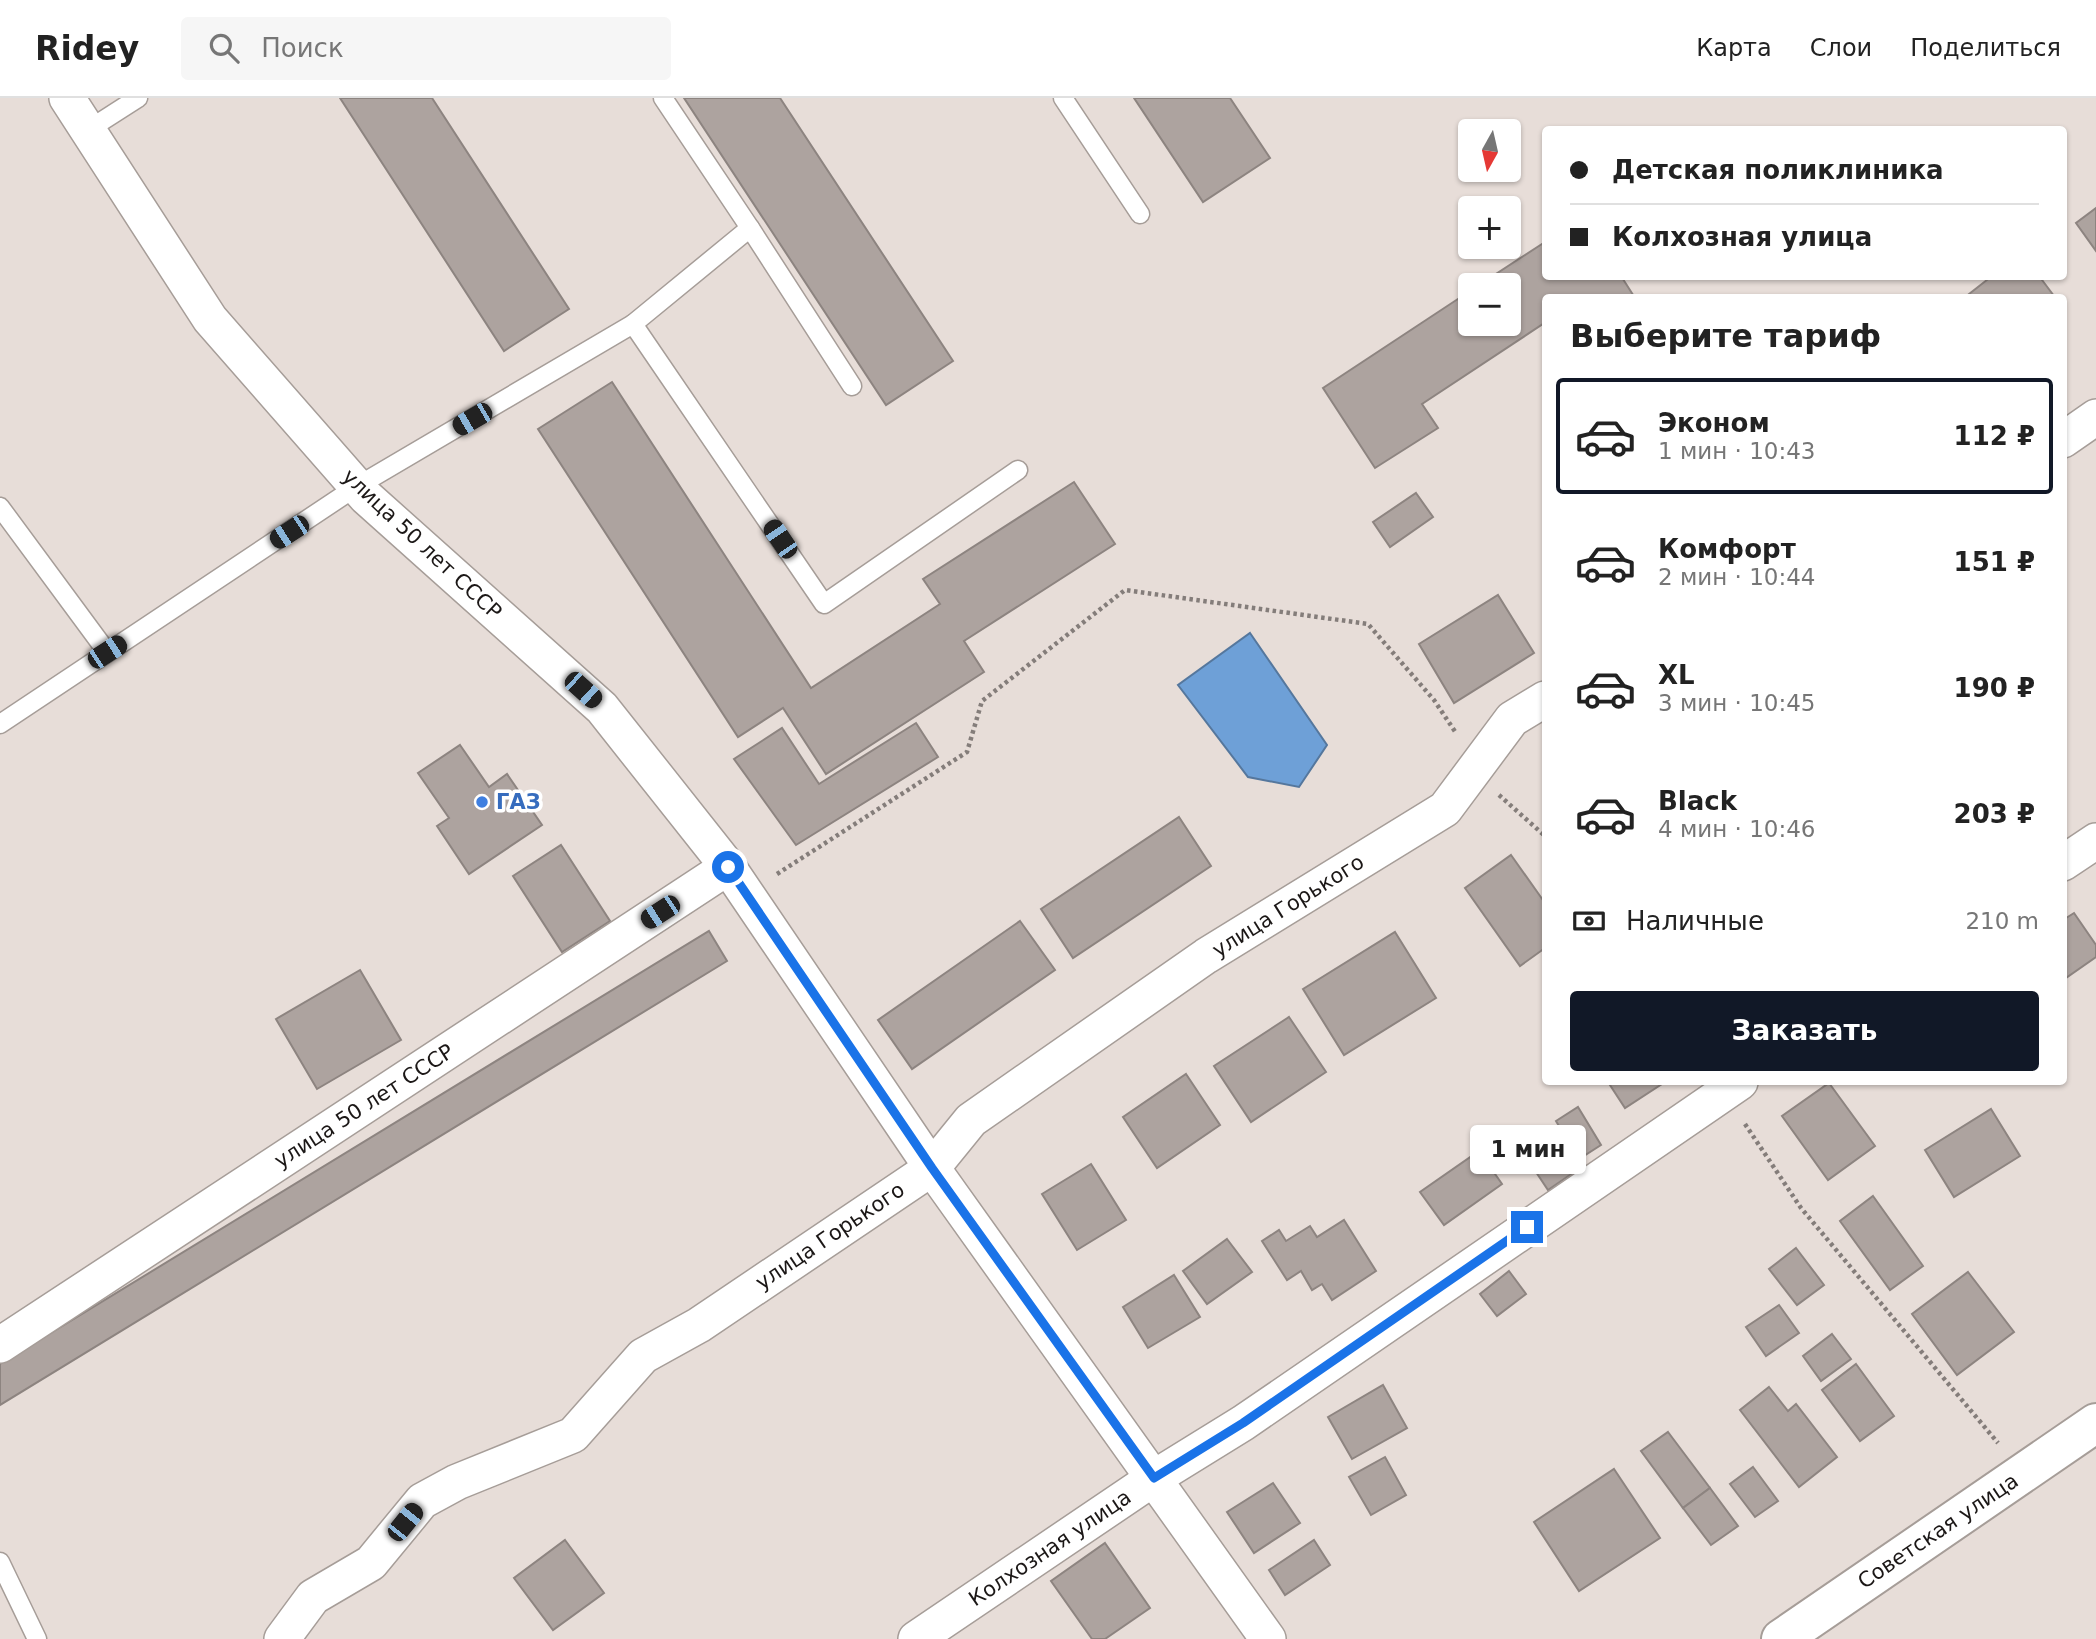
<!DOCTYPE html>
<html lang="ru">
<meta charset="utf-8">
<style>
body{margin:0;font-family:"DejaVu Sans",sans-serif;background:#f6f6f6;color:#222;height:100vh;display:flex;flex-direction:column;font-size:26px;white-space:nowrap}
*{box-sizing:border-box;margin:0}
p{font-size:23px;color:#767676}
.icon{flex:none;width:38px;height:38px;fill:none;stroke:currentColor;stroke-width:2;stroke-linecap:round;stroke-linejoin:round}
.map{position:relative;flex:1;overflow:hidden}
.sheet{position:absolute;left:1542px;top:196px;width:525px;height:791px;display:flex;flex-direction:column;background:#fff;border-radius:7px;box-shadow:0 2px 5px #0004}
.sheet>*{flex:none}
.banner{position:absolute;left:1542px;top:28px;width:525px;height:154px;border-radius:7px;box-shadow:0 2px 5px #0004;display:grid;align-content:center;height:154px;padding:0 28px;background:#fff}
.needle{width:46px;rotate:188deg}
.buttons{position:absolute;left:1458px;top:21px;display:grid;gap:14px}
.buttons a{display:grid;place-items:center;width:63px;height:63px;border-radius:7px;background:#fff;box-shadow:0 2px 5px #0004;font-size:35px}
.end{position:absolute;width:32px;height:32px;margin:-16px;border:9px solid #1a73e8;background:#fff;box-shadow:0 0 0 4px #fff}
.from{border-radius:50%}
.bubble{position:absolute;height:49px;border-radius:7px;background:#fff;box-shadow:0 2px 5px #0004;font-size:23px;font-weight:800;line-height:49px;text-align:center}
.car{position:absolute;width:21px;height:42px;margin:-21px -10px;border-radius:9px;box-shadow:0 0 5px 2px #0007;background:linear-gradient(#222 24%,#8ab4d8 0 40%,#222 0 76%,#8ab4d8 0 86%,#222 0)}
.banner b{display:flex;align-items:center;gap:24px;height:66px;font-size:26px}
.banner b+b{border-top:2px solid #e0e0e0}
.banner i{width:18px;height:18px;background:#222}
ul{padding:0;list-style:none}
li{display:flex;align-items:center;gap:21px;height:116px;margin:0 14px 10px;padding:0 14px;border:4px solid transparent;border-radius:7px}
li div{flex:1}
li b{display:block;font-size:26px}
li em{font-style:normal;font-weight:800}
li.selected{border-color:#111827}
li>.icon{width:63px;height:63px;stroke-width:1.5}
h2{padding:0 28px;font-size:32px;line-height:84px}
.pay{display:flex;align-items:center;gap:18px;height:77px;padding:0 28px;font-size:26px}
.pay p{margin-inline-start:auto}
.action{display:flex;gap:14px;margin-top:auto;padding:14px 28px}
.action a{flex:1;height:80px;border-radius:7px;background:#111827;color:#fff;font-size:28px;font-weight:800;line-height:80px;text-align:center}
header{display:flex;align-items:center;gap:42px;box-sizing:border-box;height:98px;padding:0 35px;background:#fff;border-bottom:2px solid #e0e0e0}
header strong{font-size:33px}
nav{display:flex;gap:38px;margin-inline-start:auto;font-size:24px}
.search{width:490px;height:63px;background:#f6f6f6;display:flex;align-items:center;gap:18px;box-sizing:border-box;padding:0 24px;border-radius:7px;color:#767676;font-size:26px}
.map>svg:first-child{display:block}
.water{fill:#6ea0d7;stroke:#55779d;stroke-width:2}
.building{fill:#ada39f;stroke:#8d8480;stroke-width:2}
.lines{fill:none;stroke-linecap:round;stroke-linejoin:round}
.service-casing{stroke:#a69d98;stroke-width:21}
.minor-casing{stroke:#a69d98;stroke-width:38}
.secondary-casing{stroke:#a69d98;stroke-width:42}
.path{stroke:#847d7a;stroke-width:4.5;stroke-dasharray:3.5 3.5;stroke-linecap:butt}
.service{stroke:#fff;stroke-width:18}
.minor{stroke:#fff;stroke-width:35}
.secondary{stroke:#fff;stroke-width:38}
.route{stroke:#1a73e8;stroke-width:9}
.shop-dot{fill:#3f7fe0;stroke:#fff;stroke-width:2.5}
.labels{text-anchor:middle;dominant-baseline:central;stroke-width:7;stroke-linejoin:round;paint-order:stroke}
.street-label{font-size:21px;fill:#1b1716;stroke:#fff}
.shop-label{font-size:21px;font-weight:bold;fill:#366cbe;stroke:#fff;text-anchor:start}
</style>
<header>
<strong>Ridey</strong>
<div class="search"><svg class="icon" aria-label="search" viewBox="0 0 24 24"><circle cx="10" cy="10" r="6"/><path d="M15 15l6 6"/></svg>Поиск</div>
<nav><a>Карта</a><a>Слои</a><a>Поделиться</a></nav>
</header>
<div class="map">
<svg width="2096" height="1541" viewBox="0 0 2096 1541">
<rect width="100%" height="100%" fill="#e7ddd8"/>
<path class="water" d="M1250,535L1327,647L1299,689L1248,679L1178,587Z"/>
<g class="building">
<path d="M340,0H432L569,211L504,253Z"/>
<path d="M684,0H780L953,263L886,307Z"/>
<path d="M1134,0H1230L1270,60L1203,104Z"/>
<path d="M2096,110V153L2076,125Z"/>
<path d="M1545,144V178H1621L1635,200H1545V229L1543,226L1422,306L1438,330L1375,370L1323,290L1470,193V226H1508V187H1479Z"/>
<path d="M1992,178H2039L2054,198L2051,200H1964Z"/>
<path d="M612,284L811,590L940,506L923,481L1074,384L1115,446L964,543L984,574L826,676L783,610L738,639L538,331Z"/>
<path d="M1416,395L1433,419L1390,449L1373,424Z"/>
<path d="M1498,497L1534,555L1454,605L1419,546Z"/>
<path d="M916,625L938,659L796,747L734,661L782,630L819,686Z"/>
<path d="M460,647L489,689L507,676L542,727L469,776L437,728L449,720L418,675Z"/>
<path d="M1179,719L1211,768L1073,860L1041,811Z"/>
<path d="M561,747L610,823L562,854L513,778Z"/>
<path d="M1511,757L1545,805V850L1520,868L1465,790Z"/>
<path d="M2074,815L2096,847V859L2063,882V822Z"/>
<path d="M1020,823L1055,872L912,971L878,922Z"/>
<path d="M709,833L727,863L0,1307V1266Z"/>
<path d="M1395,834L1436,900L1344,957L1303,891Z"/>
<path d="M360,872L401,942L317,991L276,921Z"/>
<path d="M1289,919L1326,974L1251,1024L1214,968Z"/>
<path d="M1186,976L1220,1027L1157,1070L1123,1019Z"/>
<path d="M1608,984H1665L1625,1010Z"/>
<path d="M1829,985L1875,1048L1828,1082L1782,1018Z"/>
<path d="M1578,1009L1601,1047L1579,1061L1556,1023Z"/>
<path d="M1991,1011L2020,1058L1954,1099L1925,1052Z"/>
<path d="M1553,1036L1577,1072L1548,1092L1524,1056Z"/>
<path d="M1479,1053L1502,1086L1444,1127L1420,1094Z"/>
<path d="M1091,1066L1126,1122L1077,1152L1042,1096Z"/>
<path d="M1873,1098L1923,1168L1890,1192L1840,1123Z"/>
<path d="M1344,1122L1376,1173L1332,1202L1322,1186L1312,1192L1301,1173L1287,1182L1262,1143L1279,1132L1286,1143L1310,1128L1317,1139Z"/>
<path d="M1227,1141L1252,1174L1207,1206L1183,1173Z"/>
<path d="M1796,1150L1824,1187L1797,1207L1769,1171Z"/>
<path d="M1509,1173L1526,1196L1497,1218L1480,1196Z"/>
<path d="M1968,1174L2014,1234L1957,1277L1912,1216Z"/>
<path d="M1174,1177L1200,1219L1148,1250L1123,1209Z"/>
<path d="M1779,1207L1799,1235L1766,1258L1746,1229Z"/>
<path d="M1832,1236L1851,1261L1821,1283L1803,1258Z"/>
<path d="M1856,1266L1894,1318L1860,1343L1822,1292Z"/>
<path d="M1383,1287L1407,1330L1352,1361L1328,1319Z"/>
<path d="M1769,1289L1788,1313L1796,1306L1837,1359L1799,1389L1740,1312Z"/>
<path d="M1668,1334L1710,1390L1683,1410L1641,1353Z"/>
<path d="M1385,1359L1406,1397L1371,1417L1349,1379Z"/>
<path d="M1753,1369L1778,1403L1755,1419L1730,1386Z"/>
<path d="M1614,1371L1660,1440L1579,1493L1534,1424Z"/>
<path d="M1273,1385L1300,1425L1254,1455L1227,1414Z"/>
<path d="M1710,1390L1738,1428L1711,1447L1683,1410Z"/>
<path d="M565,1442L604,1495L553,1532L514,1480Z"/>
<path d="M1314,1442L1330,1467L1285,1497L1269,1472Z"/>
<path d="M1105,1445L1150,1510L1105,1541H1092L1051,1483Z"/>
</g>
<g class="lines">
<g class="service-casing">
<g id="service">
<path d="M663,0L750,130"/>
<path d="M1063,0L1140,116"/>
<path d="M88,32L138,0"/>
<path d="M633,226L750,130L852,288"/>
<path d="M0,409L107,554"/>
<path d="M0,626L356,389L633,226L824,506L1018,372"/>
<path d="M0,1464L37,1541"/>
</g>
</g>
<g class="minor-casing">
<g id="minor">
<path d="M67,0L210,221L366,399L602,610L728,769L932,1070L1268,1541"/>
<path d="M2063,342L2096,319"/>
<path d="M2063,765L2096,743"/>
<path d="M0,1247L728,769"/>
<path d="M282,1541L313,1499L371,1465L422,1403L457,1384L573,1337L643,1258L699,1227L932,1070L971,1022L1206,858L1445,711L1512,621L1545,601"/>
<path d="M916,1541L1154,1380L1243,1325L1740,984"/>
</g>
</g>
<g class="secondary-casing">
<path id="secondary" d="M1781,1541L2096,1325"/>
</g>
<g class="path">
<path d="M1499,697L1545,738"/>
<path d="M777,776L967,654L982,603L1125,492L1368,526L1434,602L1456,635"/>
<path d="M1745,1026L1801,1110L1998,1345"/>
</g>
<use href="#service" class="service"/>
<use href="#minor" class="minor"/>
<use href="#secondary" class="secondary"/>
</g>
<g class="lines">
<path class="route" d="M728,769L932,1070L1154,1380L1243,1325L1527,1129"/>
</g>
<circle class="shop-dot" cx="482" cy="704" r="7"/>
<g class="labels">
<g class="street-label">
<text transform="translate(422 446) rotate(43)">улица 50 лет СССР</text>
<text transform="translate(1288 808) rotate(-32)">улица Горького</text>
<text transform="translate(364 1008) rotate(-33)">улица 50 лет СССР</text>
<text transform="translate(830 1138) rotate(-34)">улица Горького</text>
<text transform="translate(1938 1433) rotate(-34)">Советская улица</text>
<text transform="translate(1050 1450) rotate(-34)">Колхозная улица</text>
</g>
<g class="shop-label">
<text x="496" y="704">ГАЗ</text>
</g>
</g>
</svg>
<div class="buttons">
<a><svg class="needle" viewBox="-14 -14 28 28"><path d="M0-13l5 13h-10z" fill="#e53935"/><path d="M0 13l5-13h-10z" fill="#767676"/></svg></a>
<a>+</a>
<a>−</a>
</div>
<i class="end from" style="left:728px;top:769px"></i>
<i class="end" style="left:1527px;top:1129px"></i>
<div class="bubble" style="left:1470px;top:1027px;width:116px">1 мин</div>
<i class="car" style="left:472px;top:321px;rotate:240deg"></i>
<i class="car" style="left:289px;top:434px;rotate:237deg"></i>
<i class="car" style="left:780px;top:441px;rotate:326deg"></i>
<i class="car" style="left:107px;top:554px;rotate:57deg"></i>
<i class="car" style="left:583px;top:592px;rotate:132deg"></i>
<i class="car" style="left:660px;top:814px;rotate:237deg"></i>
<i class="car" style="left:405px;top:1424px;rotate:39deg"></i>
<div class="banner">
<b><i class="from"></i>Детская поликлиника</b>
<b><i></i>Колхозная улица</b>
</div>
<section class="sheet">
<h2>Выберите тариф</h2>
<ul>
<li class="selected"><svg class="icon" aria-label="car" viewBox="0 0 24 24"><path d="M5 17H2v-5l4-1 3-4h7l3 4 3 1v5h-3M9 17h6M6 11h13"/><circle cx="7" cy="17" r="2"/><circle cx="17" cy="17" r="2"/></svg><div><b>Эконом</b><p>1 мин · 10:43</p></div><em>112 ₽</em></li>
<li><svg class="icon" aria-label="car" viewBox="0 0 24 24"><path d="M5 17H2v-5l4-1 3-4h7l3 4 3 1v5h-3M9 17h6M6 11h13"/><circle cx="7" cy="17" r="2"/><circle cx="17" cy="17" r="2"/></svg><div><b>Комфорт</b><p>2 мин · 10:44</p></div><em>151 ₽</em></li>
<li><svg class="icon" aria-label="car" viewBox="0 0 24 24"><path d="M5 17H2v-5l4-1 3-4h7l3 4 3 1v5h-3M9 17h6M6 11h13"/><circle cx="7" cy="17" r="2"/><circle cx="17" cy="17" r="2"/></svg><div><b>XL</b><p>3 мин · 10:45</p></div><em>190 ₽</em></li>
<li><svg class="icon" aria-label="car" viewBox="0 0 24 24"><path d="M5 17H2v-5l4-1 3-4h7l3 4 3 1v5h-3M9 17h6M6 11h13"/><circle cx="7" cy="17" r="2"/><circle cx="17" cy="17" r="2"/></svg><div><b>Black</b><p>4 мин · 10:46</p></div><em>203 ₽</em></li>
</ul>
<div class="pay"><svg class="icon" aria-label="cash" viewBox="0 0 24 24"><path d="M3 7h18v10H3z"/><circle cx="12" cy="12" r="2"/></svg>Наличные<p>210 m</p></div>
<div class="action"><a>Заказать</a></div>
</section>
</div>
